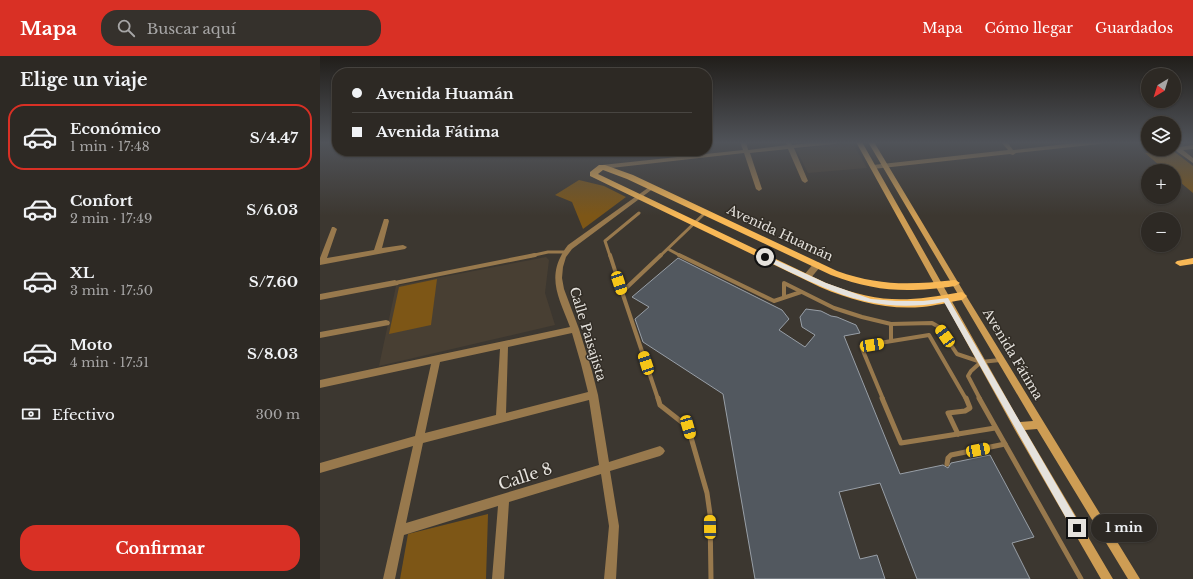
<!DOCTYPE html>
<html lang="es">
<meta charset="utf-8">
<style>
body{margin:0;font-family:"Libre Baskerville",serif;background:#35312c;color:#f1f3f6;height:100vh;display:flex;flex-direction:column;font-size:15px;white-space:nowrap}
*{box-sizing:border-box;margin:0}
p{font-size:13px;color:#a7a6a6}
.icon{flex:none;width:22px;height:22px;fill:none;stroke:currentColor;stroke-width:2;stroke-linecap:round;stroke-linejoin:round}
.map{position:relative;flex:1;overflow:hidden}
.sheet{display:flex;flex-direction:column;background:#2d2924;width:320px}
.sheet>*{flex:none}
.top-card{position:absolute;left:12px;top:12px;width:380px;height:88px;border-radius:16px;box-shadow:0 1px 3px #0004,0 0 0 1px #484541;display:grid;align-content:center;height:88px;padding:0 20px;background:#2d2924}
.needle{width:26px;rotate:218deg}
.controls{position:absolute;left:821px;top:12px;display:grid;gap:8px}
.controls a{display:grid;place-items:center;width:40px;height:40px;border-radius:50%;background:#2d2924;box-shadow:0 1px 3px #0004,0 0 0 1px #484541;font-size:20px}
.end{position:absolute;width:18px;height:18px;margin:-9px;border:5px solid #e5e2dd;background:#111;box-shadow:0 0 0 2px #111}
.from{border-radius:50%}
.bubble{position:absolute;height:28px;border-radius:14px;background:#2d2924;box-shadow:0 1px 3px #0004,0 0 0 1px #484541;font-size:13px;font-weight:700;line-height:28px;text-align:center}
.car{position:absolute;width:12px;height:24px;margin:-12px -6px;border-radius:5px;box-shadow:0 0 3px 1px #0007;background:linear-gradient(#f5c518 24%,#345 0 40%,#f5c518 0 76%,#345 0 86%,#f5c518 0)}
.top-card b{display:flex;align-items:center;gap:14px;height:38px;font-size:15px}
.top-card b+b{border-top:1px solid #484541}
.top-card i{width:10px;height:10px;background:#f1f3f6}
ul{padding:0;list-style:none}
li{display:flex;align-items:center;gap:12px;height:66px;margin:0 8px 6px;padding:0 12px;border:2px solid transparent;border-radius:16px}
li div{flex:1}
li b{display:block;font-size:15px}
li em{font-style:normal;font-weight:700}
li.on{border-color:#d93025}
li>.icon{width:36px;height:36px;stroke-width:1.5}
h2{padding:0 20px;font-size:18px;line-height:48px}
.pay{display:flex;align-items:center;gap:10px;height:44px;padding:0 20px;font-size:15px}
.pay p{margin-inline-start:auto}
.primary-button{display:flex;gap:8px;margin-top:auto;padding:8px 20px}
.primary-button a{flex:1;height:46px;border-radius:16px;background:#d93025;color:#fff;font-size:16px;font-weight:700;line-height:46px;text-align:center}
header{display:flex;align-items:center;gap:24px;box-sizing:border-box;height:56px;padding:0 20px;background:#d93025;color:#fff}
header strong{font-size:19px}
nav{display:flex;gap:22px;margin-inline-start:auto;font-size:14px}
.search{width:280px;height:36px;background:#35312c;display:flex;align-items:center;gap:10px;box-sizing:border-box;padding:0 14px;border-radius:16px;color:#a7a6a6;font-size:15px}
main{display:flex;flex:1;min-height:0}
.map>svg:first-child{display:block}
.built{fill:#483f33}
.green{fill:#7d5616}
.building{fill:#52585f;stroke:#989fa7}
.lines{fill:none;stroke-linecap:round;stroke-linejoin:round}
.service-far2{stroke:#98794d;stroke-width:3}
.service-far1{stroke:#98794d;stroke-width:4}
.service{stroke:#98794d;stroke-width:5}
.minor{fill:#98794d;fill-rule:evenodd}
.secondary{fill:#ce9d54;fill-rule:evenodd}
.primary{fill:#f8b856;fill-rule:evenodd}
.route{fill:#e5e2dd}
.labels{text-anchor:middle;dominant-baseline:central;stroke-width:3;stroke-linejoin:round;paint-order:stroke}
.street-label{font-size:13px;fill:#e5e2dd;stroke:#322d26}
.near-street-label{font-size:16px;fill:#e5e2dd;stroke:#322d26}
</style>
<header>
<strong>Mapa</strong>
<div class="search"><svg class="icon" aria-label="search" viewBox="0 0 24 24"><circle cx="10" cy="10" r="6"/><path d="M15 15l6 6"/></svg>Buscar aquí</div>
<nav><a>Mapa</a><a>Cómo llegar</a><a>Guardados</a></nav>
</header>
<main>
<section class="sheet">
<h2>Elige un viaje</h2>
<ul>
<li class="on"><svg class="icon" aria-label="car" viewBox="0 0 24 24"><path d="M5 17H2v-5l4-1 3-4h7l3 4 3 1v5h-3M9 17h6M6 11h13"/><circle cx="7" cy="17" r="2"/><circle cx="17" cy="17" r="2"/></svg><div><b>Económico</b><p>1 min · 17:48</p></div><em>S/4.47</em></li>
<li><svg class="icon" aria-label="car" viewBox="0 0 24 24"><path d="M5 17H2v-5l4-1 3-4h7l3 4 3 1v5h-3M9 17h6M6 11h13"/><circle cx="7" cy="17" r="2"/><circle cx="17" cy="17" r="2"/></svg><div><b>Confort</b><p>2 min · 17:49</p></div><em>S/6.03</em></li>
<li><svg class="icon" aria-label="car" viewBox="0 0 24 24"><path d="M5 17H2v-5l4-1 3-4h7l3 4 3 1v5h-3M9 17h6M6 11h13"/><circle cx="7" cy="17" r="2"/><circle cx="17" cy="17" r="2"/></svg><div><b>XL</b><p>3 min · 17:50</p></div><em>S/7.60</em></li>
<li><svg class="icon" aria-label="car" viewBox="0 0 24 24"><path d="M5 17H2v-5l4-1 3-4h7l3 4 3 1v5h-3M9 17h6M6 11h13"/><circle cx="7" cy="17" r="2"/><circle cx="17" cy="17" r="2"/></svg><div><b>Moto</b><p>4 min · 17:51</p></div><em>S/8.03</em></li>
</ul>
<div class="pay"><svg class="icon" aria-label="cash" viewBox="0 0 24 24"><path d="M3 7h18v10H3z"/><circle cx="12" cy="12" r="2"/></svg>Efectivo<p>300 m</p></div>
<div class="primary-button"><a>Confirmar</a></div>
</section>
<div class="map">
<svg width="873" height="523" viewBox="0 0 873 523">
<rect width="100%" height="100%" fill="#3c3730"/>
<g class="built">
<path d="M532,86L547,112L488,117L476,93Z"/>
<path d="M226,201L229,204L225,237L235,269L59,310L76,230Z"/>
</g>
<g class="green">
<path d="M852,94L873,110V137L854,121V115H846L825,97Z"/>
<path d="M259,124L284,130L306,141L263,173L252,146L235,139Z"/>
<path d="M117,223L111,269L69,278L79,231Z"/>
<path d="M168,458L166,523H80L88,478Z"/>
</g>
<path class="building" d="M358,202L462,254L469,263L459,274L485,291L495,279L482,271L480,261L486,253L501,255L511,260L517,261L536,269L540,277L524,280L580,418L623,409L628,412L631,407L670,399L714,481L692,487L710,523H597L560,427L519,436L540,503L557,499L565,523H435L403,338L323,286L315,263L329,251L312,241Z"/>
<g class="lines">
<g class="service-far2">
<path d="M348,193L361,200"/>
<path d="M210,200L228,196H244"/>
<path d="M290,200L285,185L319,157"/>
<path d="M340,200L385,157"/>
</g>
<g class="service-far1">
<path d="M290,199L302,236"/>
<path d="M359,199L454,245L481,236"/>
<path d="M75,227L215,199"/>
<path d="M464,240V227L514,252L542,261L571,268L612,267L619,271L637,298L661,306L680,304"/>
<path d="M571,268V285"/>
<path d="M338,343L302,236L341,199"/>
<path d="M563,343L541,290L609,279L646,343"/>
<path d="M660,343L648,320L651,315L661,306"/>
</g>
<g class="service">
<path d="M338,342L340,349L368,371L387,437L390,458L391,523"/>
<path d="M562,342L581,387L638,378"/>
<path d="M659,342L761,523"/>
<path d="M638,378L628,357L645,355L650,352L646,342"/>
<path d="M638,378L675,372"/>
<path d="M627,408L628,402L631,399L685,388"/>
</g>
<g class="minor">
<path d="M420,86H426L428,94L467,89L465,86H471L472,89L496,86H518L515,88L474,92L488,125L485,127L482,125L468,93L430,97L442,133L439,135L436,133L424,97L282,113L279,111L282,109L423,94Z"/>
<path d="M681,86H687L693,94L762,86H783L780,88L696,97L693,99L690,98L553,113L550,111L553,109L688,94Z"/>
<path d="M854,88L859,91L873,89V93L863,94L873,102V107L855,94Z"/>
<path d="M332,129L335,131L334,132L252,193L246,201L243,211L242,222L244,233L259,273L272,315L278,339L289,406L340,390L343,392L345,395L343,398L340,400L290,415L299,470L296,523H284L289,470L281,418L189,446L184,523H172L178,450L84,479L75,523H63L93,390L0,417V407L95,380L111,308L0,332V324L250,271C238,240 225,219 248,189ZM252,277L261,308L268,336L186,357L188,291ZM180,293L176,359L105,377L120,306ZM269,344L279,409L86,467L103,387Z"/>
<path d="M64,163H68L69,165L62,192L83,189L87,191L85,193L0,209V202L12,171H14L17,173L7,202L54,194Z"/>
<path d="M497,206L500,207L501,209L500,211L490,223H484L483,221L484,219L494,207Z"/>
<path d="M75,224L79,227L78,229L0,244V238Z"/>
<path d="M66,264L69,265L70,267L69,269L0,282V276Z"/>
</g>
<path class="secondary" d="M536,86H542L700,366L713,365L548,86H554L645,238L820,523H808L717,373L705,374L793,523H781L695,374Z"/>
<g class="primary">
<path d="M279,109H285L313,119L517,215C560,230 590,229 635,224L640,227L635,230C587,237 557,236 511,219L307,123L283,114L278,118L506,227C560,248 586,246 642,236L647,240L642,244C629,246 615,250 602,251C566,254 533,245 500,231L270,120V116Z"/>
<path d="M873,202V208L860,210L855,207L857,205Z"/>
</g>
</g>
<linearGradient id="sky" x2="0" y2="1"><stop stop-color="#211e1a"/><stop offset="0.54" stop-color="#505359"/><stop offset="1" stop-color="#505359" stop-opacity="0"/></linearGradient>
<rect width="873" height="160" fill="url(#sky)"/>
<path class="route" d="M443,200H447L506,227L551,243L576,245H603L628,242L760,469L761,472L760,476L757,477L754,476L624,246C551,260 506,233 443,203Z"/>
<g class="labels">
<g class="street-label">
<text transform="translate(460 177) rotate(25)">Avenida Huamán</text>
<text transform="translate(268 278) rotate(73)">Calle Paisajista</text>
<text transform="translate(693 298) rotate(59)">Avenida Fátima</text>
</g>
<g class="near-street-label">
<text transform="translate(205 420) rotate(-18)">Calle 8</text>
</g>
</g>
</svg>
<div class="controls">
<a><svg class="needle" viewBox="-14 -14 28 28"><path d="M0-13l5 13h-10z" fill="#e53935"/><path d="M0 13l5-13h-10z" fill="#a7a6a6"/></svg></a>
<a><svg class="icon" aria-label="layers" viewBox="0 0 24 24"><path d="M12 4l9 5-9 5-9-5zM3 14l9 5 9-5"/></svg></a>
<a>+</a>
<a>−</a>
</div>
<i class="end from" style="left:445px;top:201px"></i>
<i class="end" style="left:757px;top:472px"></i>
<div class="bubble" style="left:771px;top:458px;width:66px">1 min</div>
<i class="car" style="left:299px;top:227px;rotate:162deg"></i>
<i class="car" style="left:625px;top:280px;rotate:325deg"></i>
<i class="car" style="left:552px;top:289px;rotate:81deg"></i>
<i class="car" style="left:326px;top:307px;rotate:342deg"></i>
<i class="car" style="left:368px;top:371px;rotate:164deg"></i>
<i class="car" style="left:658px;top:394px;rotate:79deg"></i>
<i class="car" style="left:390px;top:471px;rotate:359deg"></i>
<div class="top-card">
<b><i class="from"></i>Avenida Huamán</b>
<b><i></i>Avenida Fátima</b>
</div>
</div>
</main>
